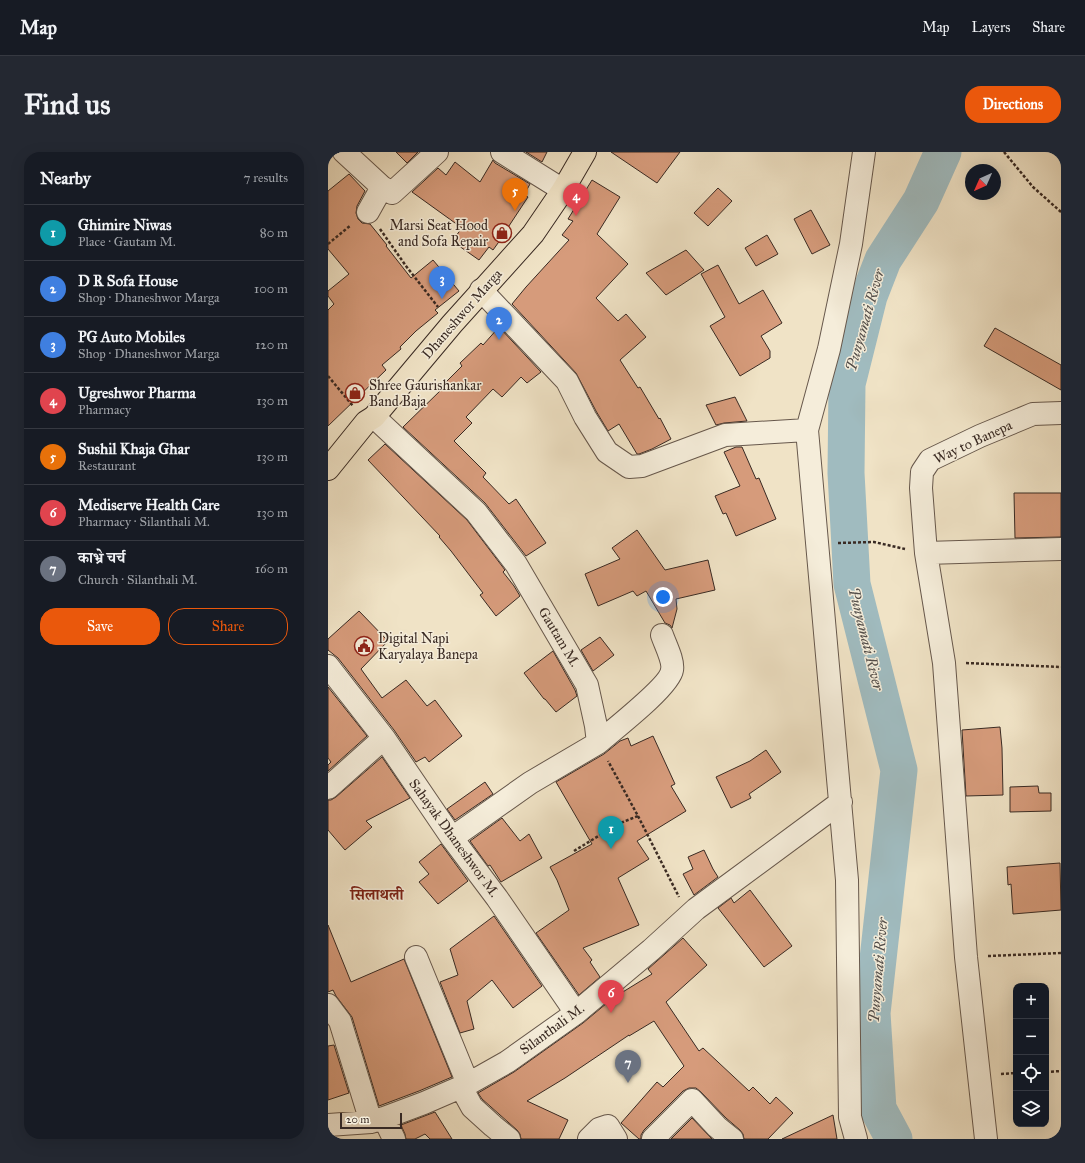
<!DOCTYPE html>
<html lang="en">
<head>
<meta charset="utf-8">
<style>
	body { margin:0; font-family:"IM FELL Great Primer","Noto Serif Devanagari",serif; background:#242831; color:#f1f3f6 }
	.controls { position:absolute; right:12px; bottom:12px; display:grid; overflow:hidden; border-radius:8px; box-shadow:0 4px 16px #0002 }
	.controls button { width:36px; height:36px; display:grid; place-items:center; padding:0; border:0; border-bottom:1px solid #363941; background:#171b24; color:#f1f3f6; font:20px sans-serif }
	.compass { position:absolute; left:637px; top:12px; width:36px; height:36px; border-radius:50%; background:#171b24; box-shadow:0 4px 16px #0002; rotate:225deg }
	.scale { position:absolute; left:12px; bottom:10px; width:62px; box-sizing:border-box; padding-left:4px; border:2px solid #392a23; border-top:0; font-size:11px; line-height:14px; white-space:nowrap; color:#392a23; -webkit-text-stroke:3px #f5edda; paint-order:stroke }
	.you { position:absolute; left:335px; top:445px; width:14px; height:14px; margin:-10px; border:3px solid #fff; border-radius:50%; background:#1a73e8; box-shadow:0 0 0 6px #1a73e833 }
	.badge { display:grid; place-items:center; width:26px; height:26px; border-radius:50%; background:#ea580c; color:#fff; font-size:13px; font-weight:700 }
	.pin { position:absolute; translate:-50% -33px; filter:drop-shadow(0 1px 2px #0008) }
	.pin::after { content:''; position:absolute; top:21px; width:14px; height:12px; background:inherit; clip-path:polygon(0 0,100% 0,50% 100%) }
	.list { margin:0; padding:0; list-style:none }
	h2 { display:flex; justify-content:space-between; align-items:center; height:52px; margin:0; padding:0 16px; font-size:17px }
	h2 small { font-size:13px; font-weight:400; color:#9ea1a6 }
	.list li { display:grid; grid-template-columns:26px 1fr auto; gap:12px; align-items:center; box-sizing:border-box; height:56px; padding:0 16px; border-top:1px solid #363941 }
	.list b { display:block; font-size:15px; white-space:nowrap }
	.list p { margin:0; font-size:13px; white-space:nowrap; color:#9ea1a6 }
	.list em { font-size:13px; font-style:normal; color:#9ea1a6 }
	.actions { display:flex; gap:8px; padding:12px 16px }
	.actions a { flex:1; padding:9px 0; border:1px solid #ea580c; border-radius:16px; text-align:center; font-size:14px; color:#ea580c }
	.actions .main { background:#ea580c; color:#fff }
	.icon { flex:none; width:22px; height:22px; fill:none; stroke:currentColor; stroke-width:2; stroke-linecap:round; stroke-linejoin:round }
	.map { position:relative; flex:none; width:733px; height:987px; overflow:hidden; border-radius:16px }
	header { display:flex; align-items:center; gap:24px; box-sizing:border-box; height:56px; padding:0 20px; background:#171b24; border-bottom:1px solid #363941 }
	header strong { font-size:19px }
	nav { display:flex; gap:22px; margin-inline-start:auto; font-size:14px }
	.intro { display:flex; align-items:center; justify-content:space-between; box-sizing:border-box; height:96px; padding:0 24px }
	h1 { margin:0; font-size:28px }
	.button { padding:10px 18px; border-radius:16px; background:#ea580c; color:#fff; font-size:14px; font-weight:700 }
	main { display:flex; gap:24px; padding:0 24px }
	aside { flex:1; background:#171b24; border-radius:16px; box-shadow:0 4px 16px #0002 }
	.map>svg:first-child { display:block }
	.lines { fill:none; stroke-linecap:round; stroke-linejoin:round }
	.river { stroke:#a0bbbf; stroke-width:37 }
	.building { fill:#d69b7b; stroke:#392a23 }
	.minor-casing { stroke:#67584c; stroke-width:24 }
	.primary-casing { stroke:#392a23; stroke-width:24 }
	.path { stroke:#392a23; stroke-width:2.5; stroke-dasharray:3 2; stroke-linecap:butt }
	.minor { stroke:#f5edda; stroke-width:22 }
	.primary { stroke:#f0e3c6; stroke-width:22 }
	.labels { text-anchor:middle; dominant-baseline:central; stroke-width:3; stroke-linejoin:round; paint-order:stroke }
	.poi-label { font-size:14px; fill:#392a23; stroke:#f5edda; text-anchor:start }
	.street-label { font-size:14px; fill:#392a23; stroke:#f5edda }
	.water-label { font-size:15px; font-style:italic; fill:#534e4a; stroke:#f5edda }
	.neighbourhood-label { font-size:15px; font-weight:bold; fill:#7a1f14; stroke:#f5edda }
</style>
</head>
<body>
<header>
<strong>Map</strong>
<nav><a>Map</a><a>Layers</a><a>Share</a></nav>
</header>
<div class="intro"><h1>Find us</h1><a class="button">Directions</a></div>
<main>
<aside>
<h2>Nearby<small>7 results</small></h2>
<ul class="list">
<li><span class="badge" style="background:#0f9aa8">1</span><div><b>Ghimire Niwas</b><p>Place · Gautam M.</p></div><em>80 m</em></li>
<li><span class="badge" style="background:#3f7fe0">2</span><div><b>D R Sofa House</b><p>Shop · Dhaneshwor Marga</p></div><em>100 m</em></li>
<li><span class="badge" style="background:#3f7fe0">3</span><div><b>PG Auto Mobiles</b><p>Shop · Dhaneshwor Marga</p></div><em>120 m</em></li>
<li><span class="badge" style="background:#e0444e">4</span><div><b>Ugreshwor Pharma</b><p>Pharmacy</p></div><em>130 m</em></li>
<li><span class="badge" style="background:#e8710a">5</span><div><b>Sushil Khaja Ghar</b><p>Restaurant</p></div><em>130 m</em></li>
<li><span class="badge" style="background:#e0444e">6</span><div><b>Mediserve Health Care</b><p>Pharmacy · Silanthali M.</p></div><em>130 m</em></li>
<li><span class="badge" style="background:#6b7280">7</span><div><b>काभ्रे चर्च</b><p>Church · Silanthali M.</p></div><em>160 m</em></li>
</ul>
<div class="actions"><a class="main">Save</a><a>Share</a></div>
</aside>
<div class="map">
<svg width="733" height="987" viewBox="0 0 733 987">
	<rect width="100%" height="100%" fill="#f0e3c6"/>
	<filter id="stains"><feTurbulence type="fractalNoise" baseFrequency=".005" numOctaves="4"/><feColorMatrix values="0 0 0 0 .2 0 0 0 0 .09 0 0 0 0 .02 0 0 0 .5 -.17"/></filter>
	<radialGradient id="worn" r=".72"><stop offset=".6" stop-color="#630" stop-opacity="0"/><stop offset="1" stop-color="#630" stop-opacity=".3"/></radialGradient>
	<g class="lines">
		<!-- river -->
		<path class="river" d="M566,987l-16,-30 -6,-96 27,-243 -47,-186 -6,-111 1,-89 22,-88 14,-36 38,-59 22,-49"/>
	</g>
	<!-- building -->
	<path class="building" d="M68,0h22l-11,11z
		M198,0h21l-5,10z
		M283,0h69l-23,31z
		M165,8l2,3 35,21 -6,11 4,2 -23,35h1l-13,18 -4,-3 -10,13 -27,-19 10,-13 -50,-36 26,-24 8,7 9,-13 25,20z
		M21,22l16,17 -8,15 -1,7 2,6 4,4 8,1 17,21 -1,1 25,32 22,-18 26,31 -24,19 3,3 -22,18 -16,16 1,2 -19,16 4,5 -58,56v-116l6,-6 -6,-8v-5l21,-17 -21,-25v-58z
		M264,28l28,17 -23,37 31,30 -32,34 22,23 8,-7 20,23 -26,23 18,28 2,-1 19,32 1,-1 11,21 -19,10 -13,5h-2l-18,-30 -11,7 -12,-20 -20,-38 -64,-69 14,-17 43,-47 -7,-5 11,-14 -5,-2z
		M390,36l14,13 -24,25 -14,-13z
		M483,58l19,35 -18,9 -18,-35z
		M439,83l11,19 -22,12 -11,-18z
		M358,98l18,20 -38,25 -20,-22z
		M390,113l21,39 24,-14 19,33 -21,13 9,15v7l-30,18 -30,-50 15,-9 -24,-43z
		M171,175l42,45 -14,11 -6,-6 -19,20 -9,-8 -27,28 6,6 -18,18 32,32 -3,4 26,27 7,-5 30,44 -20,13 -41,-53 -82,-76 39,-38 -2,-1 22,-22 -2,-3 21,-20 2,2z
		M667,176l66,37v25l-77,-44z
		M407,245l12,24 -23,2 -8,2 -10,-20z
		M57,292l82,76 38,50 -2,2 11,14 6,10 -24,20 -16,-21 3,-2 -32,-42 -12,-14 1,-1 -72,-76z
		M408,295h6l14,32 3,-1 17,41 -40,17 -10,-23 -3,1 -8,-18 25,-10 -16,-34z
		M686,341h47v44l-46,1z
		M309,378l28,40 43,-10 7,30 -39,9 1,10 -5,19 -2,-3 -5,-2 -19,-32 -9,5 -4,-5 -35,15 -13,-32 35,-15 -8,-11z
		M31,459l29,30 -27,28 21,29 24,-18 21,26 8,-6 27,36 -33,26 -4,-5 -9,5 -22,-32 -56,-72 -10,-8v-11z
		M272,485l14,18 -21,16 -12,-21z
		M225,499l22,39 2,6 -21,16 -11,-13h-1l-20,-26z
		M0,535l39,49 -39,35v-6l3,-3 -3,-4z
		M672,575l2,21 1,47 -37,1 -4,-66z
		M325,584l22,48 -4,2 15,25 -49,30 12,18 -31,19 21,47 -56,23 9,12 -2,2 10,15 -21,18 -43,-62 33,-23 -12,-30 -7,-13 42,-23 -36,-62 48,-28 16,-13 8,-3 3,8z
		M438,598l15,22 -32,22 2,4 -20,10 -15,-31 34,-16z
		M54,605l28,41 -44,23 6,6 -27,23 -17,-20v-30h3l5,-3z
		M157,630l8,12 -38,26 -8,-11z
		M710,634l1,7h12v18l-41,1v-25z
		M174,666l18,23 9,-7 13,24 -41,24 -11,-17 -2,1 -18,-25z
		M113,692l27,37 -30,23 -19,-22 10,-8 -10,-12z
		M376,698l9,19 5,8 -24,18 -11,-21 10,-5 -5,-12z
		M732,711l1,47 -48,4 -2,-30 -3,1 -1,-18z
		M422,738l42,56 -28,21 -46,-59 13,-10 3,5z
		M166,764l48,70 -29,22 -21,-28 -25,21 7,28 -14,4 -20,-51 18,-7 -8,-26z
		M0,773l23,57 53,-23 48,118 -33,14 -40,15 -27,-89 -16,-21 -3,-6 -5,2z
		M355,786l24,27 -41,37 33,49 4,-3 46,43 4,-4 17,17 6,-7 17,16 -25,26h-24l-1,-5 -3,-4 -14,-12 -25,-26 -5,-4h-7l-6,3 -39,39 -3,5v4h-2l-18,-16 36,-41 6,5 21,-21 -30,-45 -25,15v-1l-64,43 -38,23 41,19 -9,19h-38l-1,-5 -3,-4 -35,-31 -4,-6 36,-21 69,-49 30,-25 39,-24 -4,-5z
		M6,893l15,48 -21,7v-54z
		M107,960l17,27h-22l-5,-5 -10,5h-9l-1,-5 -4,-9z
		M505,963l4,24h-55z
		M364,966l20,21h-41z"/>
	<g class="lines">
		<defs>
			<path id="minor" d="M16,0l38,35 -14,25
				M174,0l61,38
				M54,35l10,6 45,-41
				M153,138l86,91 18,36 22,35 22,15 13,-1 83,-31 82,-5
				M46,265l102,95 40,52 71,121 9,41 2,17 -68,40 -78,55
				M598,401l135,-4
				M0,514l56,72 68,100 45,60 79,115
				M270,591c15,-13 72,-57 74,-73 2,-9 -7,-26 -10,-35
				M0,636l56,-50
				M88,805l52,127
				M0,853l12,16 31,101
				M133,935l11,20 21,19 16,13
				M56,966l10,21
				M0,973l43,-3 13,-4 40,-15 44,-19 39,-22 69,-49 75,-63 45,-41 145,-107
				M261,987l10,-10 9,-3 8,13
				M325,987l39,-39 25,27 15,12
				M528,987l-6,-22 -3,-237 -40,-450 22,-81 22,-105 13,-92
				M658,987l-20,-182 -22,-294 -18,-110 -5,-65 1,-16 8,-12 50,-24 53,-22 28,-1"/>
			<path id="primary" d="M0,317l38,-47 8,-5 78,-93 81,-90 30,-44 22,-38"/>
		</defs>
		<!-- minor casing -->
		<use href="#minor" class="minor-casing"/>
		<!-- primary casing -->
		<use href="#primary" class="primary-casing"/>
		<!-- path -->
		<path class="path" d="M676,0l29,35 28,25
			M52,77l26,37 32,41
			M0,92l23,-19
			M0,224l25,30
			M510,391l36,-1 31,7
			M638,511l95,4
			M310,664l41,81
			M246,699l44,-27 20,-8 -30,-55
			M660,804l73,-3
			M718,920l15,-1
			M673,922l15,-1"/>
		<!-- minor -->
		<use href="#minor" class="minor"/>
		<!-- primary -->
		<use href="#primary" class="primary"/>
	</g>
	<!-- icons -->
	<defs>
		<symbol id="shop-ring" viewBox="-11 -11 22 22"><circle r="9.5" fill="#f5edda" stroke="#8f2418" stroke-width="1.5"/><path d="M-5-2.5h2.3a2.7 3.5 0 0 1 5.4 0H5L5.5 6h-11ZM-1.5-2.5h3a1.5 2.3 0 0 0-3 0Z" fill="#8f2418"/></symbol>
		<symbol id="civic-ring" viewBox="-11 -11 22 22"><circle r="9.5" fill="#f5edda" stroke="#8f2418" stroke-width="1.5"/><path d="M-.6-6.5H3V-4.5H.6V-3L4-1V1h2V6H-6V1h2V-1L-.6-3ZM-1.2 2.5V6h2.4V2.5Z" fill="#8f2418"/></symbol>
	</defs>
	<g fill-rule="evenodd">
		<use href="#shop-ring" x="163" y="70" width="22" height="22"/>
		<use href="#shop-ring" x="16" y="230" width="22" height="22"/>
		<use href="#civic-ring" x="25" y="483" width="22" height="22"/>
	</g>
	<g class="labels">
		<!-- poi labels -->
		<g class="poi-label">
			<text x="160" y="73" text-anchor="end">Marsi Seat Hood<tspan x="160" dy="16">and Sofa Repair</tspan></text>
			<text x="41" y="233">Shree Gaurishankar<tspan x="41" dy="16">Band Baja</tspan></text>
			<text x="50" y="486">Digital Napi<tspan x="50" dy="16">Karyalaya Banepa</tspan></text>
		</g>
		<!-- street labels -->
		<g class="street-label">
			<text transform="translate(134 162) rotate(-49)">Dhaneshwor Marga</text>
			<text transform="translate(645 290) rotate(-25)">Way to Banepa</text>
			<text transform="translate(231 485) rotate(59)">Gautam M.</text>
			<text transform="translate(126 686) rotate(54)">Sahayak Dhaneshwor M.</text>
			<text transform="translate(224 877) rotate(-36)">Silanthali M.</text>
		</g>
		<!-- water labels -->
		<g class="water-label">
			<text transform="translate(537 168) rotate(-74)">Punyamati River</text>
			<text transform="translate(538 487) rotate(76)">Punyamati River</text>
			<text transform="translate(550 818) rotate(-85)">Punyamati River</text>
		</g>
		<!-- neighbourhood labels -->
		<g class="neighbourhood-label">
			<text x="49" y="743">सिलाथली</text>
		</g>
	</g>
	<rect width="100%" height="100%" filter="url(#stains)"/>
	<rect width="100%" height="100%" fill="url(#worn)"/>
</svg>
<div class="controls">
<button>+</button>
<button>−</button>
<button><svg class="icon" aria-label="locate" viewBox="0 0 24 24"><circle cx="12" cy="12" r="6"/><path d="M12 2v4M12 18v4M2 12h4M18 12h4"/></svg></button>
<button><svg class="icon" aria-label="layers" viewBox="0 0 24 24"><path d="M12 4l9 5-9 5-9-5zM3 14l9 5 9-5"/></svg></button>
</div>
<svg class="compass" viewBox="-18 -18 36 36"><path d="M0-13l5 13h-10z" fill="#e53935"/><path d="M0 13l5-13h-10z" fill="#9ea1a6"/></svg>
<div class="scale">20 m</div>
<div class="you"></div>
<div class="pin badge" style="left:283px;top:697px;background:#0f9aa8">1</div>
<div class="pin badge" style="left:171px;top:188px;background:#3f7fe0">2</div>
<div class="pin badge" style="left:114px;top:147px;background:#3f7fe0">3</div>
<div class="pin badge" style="left:248px;top:64px;background:#e0444e">4</div>
<div class="pin badge" style="left:187px;top:59px;background:#e8710a">5</div>
<div class="pin badge" style="left:283px;top:861px;background:#e0444e">6</div>
<div class="pin badge" style="left:300px;top:931px;background:#6b7280">7</div>
</div>
</main>
</body>
</html>
